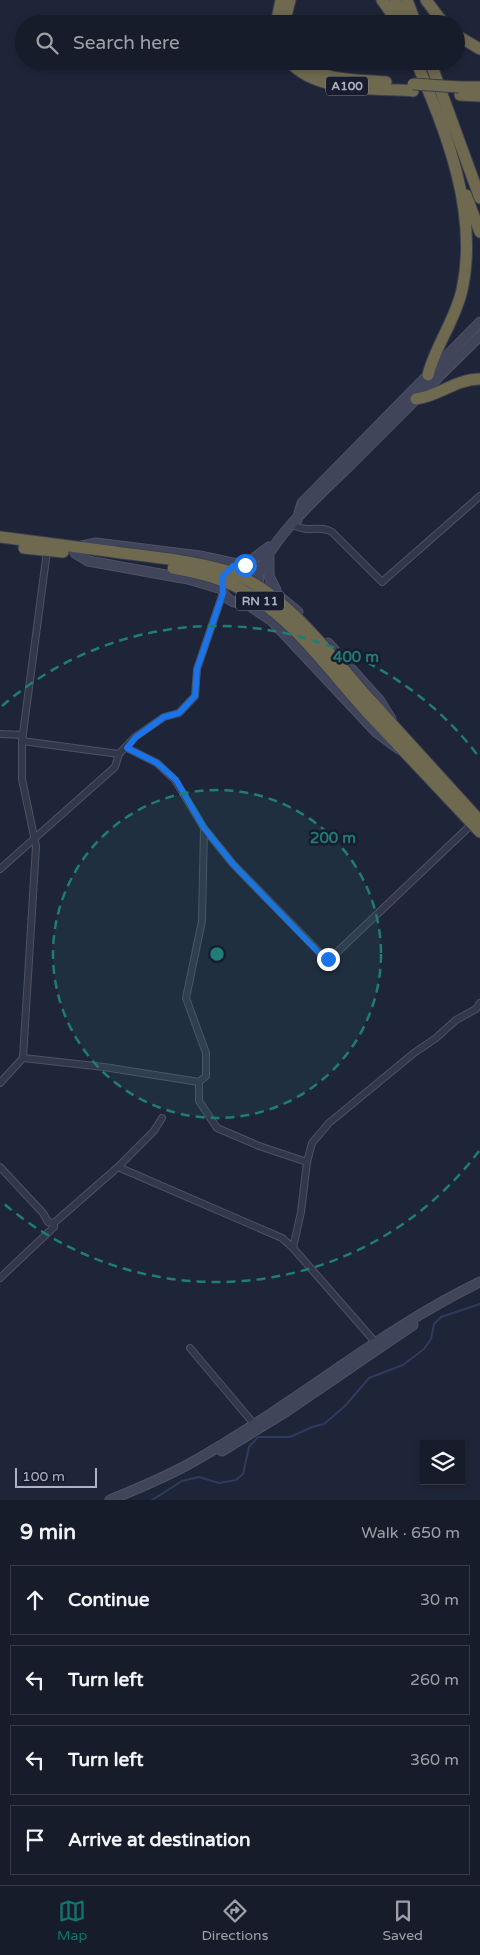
<!DOCTYPE html>
<html lang="en">
<head>
<meta charset="utf-8">
<style>
	body { margin:0; font-family:"Varela Round",sans-serif; background:#242936; color:#f1f3f6 }
	.controls { position:absolute; right:15px; bottom:15px; display:grid; overflow:hidden; border-radius:0px; box-shadow:0 2px 8px #0003 }
	.controls button { width:45px; height:45px; display:grid; place-items:center; padding:0; border:0; border-bottom:1px solid #363a47; background:#171c2a; color:#f1f3f6; font:25px sans-serif }
	.scale { position:absolute; left:15px; bottom:12px; width:82px; box-sizing:border-box; padding-left:5px; border:2px solid #adb1c6; border-top:0; font-size:14px; line-height:18px; white-space:nowrap; color:#adb1c6; -webkit-text-stroke:4px #181d2d; paint-order:stroke }
	.stop { position:absolute; width:15px; height:15px; margin:-11px; border:4px solid #1a73e8; border-radius:50%; background:#fff }
	.stop.end { background:#1a73e8; border-color:#fff; box-shadow:0 1px 5px #0008 }
	.list { margin:0; padding:0; list-style:none }
	h2 { display:flex; justify-content:space-between; align-items:center; height:65px; margin:0; padding:0 20px; font-size:21px }
	h2 small { font-size:16px; font-weight:400; color:#9ea1a8 }
	.list li { display:grid; grid-template-columns:32px 1fr auto; gap:15px; align-items:center; box-sizing:border-box; height:70px; margin:0 10px 10px; padding:0 10px; border:1px solid #363a47; border-radius:0px }
	.list b { display:block; font-size:19px; white-space:nowrap }
	.list em { font-size:16px; font-style:normal; color:#9ea1a8 }
	.icon { flex:none; width:28px; height:28px; fill:none; stroke:currentColor; stroke-width:2; stroke-linecap:round; stroke-linejoin:round }
	.map { position:relative; flex:none; width:480px; height:1500px; overflow:hidden }
	.search { position:absolute; background:#171c2a; box-shadow:0 2px 8px #0003; left:15px; right:15px; top:15px; height:55px; display:flex; align-items:center; gap:12px; box-sizing:border-box; padding:0 18px; border-radius:28px; color:#9ea1a8; font-size:19px }
	.sheet { height:385px; background:#171c2a }
	nav { display:flex; justify-content:space-around; align-items:center; box-sizing:border-box; height:70px; border-top:1px solid #363a47; background:#171c2a; font-size:14px; color:#9ea1a8 }
	nav a { display:grid; justify-items:center; gap:2px }
	nav .on { color:#0f766e }
	.map>svg:first-child { display:block }
	.lines { fill:none; stroke-linecap:round; stroke-linejoin:round }
	.stream { stroke:#2f3a5f; stroke-width:2 }
	.street-casing { stroke:#4d5264; stroke-width:8 }
	.secondary-casing { stroke:#4d5264; stroke-width:11 }
	.highway-casing { stroke:#3a3f50; stroke-width:13 }
	.street { stroke:#323749; stroke-width:6 }
	.secondary { stroke:#40455c; stroke-width:9 }
	.highway { stroke:#6f694f; stroke-width:11 }
	.highway-bridge-casing { stroke:#3a3f50; stroke-width:13; stroke-linecap:butt }
	.highway-bridge { stroke:#6f694f; stroke-width:11 }
	.route { stroke:#1a73e8; stroke-width:6 }
	.ring { fill:none; stroke:#1f7c77; stroke-width:2.5; stroke-dasharray:9 6 }
	.labels { text-anchor:middle; dominant-baseline:central; stroke-width:5; stroke-linejoin:round; paint-order:stroke }
	.shield { fill:#181d2d; stroke:#808598; stroke-width:1 }
	.shield-label { font-size:12px; font-weight:bold; fill:#adb1c6 }
	.centre { fill:#1f7c77; stroke:#181d2d; stroke-width:2.5 }
	.ring-label { font-size:15px; text-anchor:middle; font-weight:bold; fill:#1f7c77; stroke:#181d2d; stroke-width:5; stroke-linejoin:round; paint-order:stroke }
</style>
</head>
<body>
<div class="map">
<svg width="480" height="1500" viewBox="0 0 480 1500">
	<rect width="100%" height="100%" fill="#1f2538"/>
	<g class="lines">
		<!-- stream -->
		<path class="stream" d="M152,1500l30,-19 17,-4 20,6 17,-3 7,-6 6,-27 9,-10h32l22,-10 12,-3 21,-18 24,-28 34,-13 21,-16 7,-10 3,-15 7,-7 39,-13"/>
		<defs>
			<path id="street" d="M293,525c18,9 24,-1 39,7l50,50 98,-86
				M0,734l23,1
				M22,741l97,13
				M127,748l30,15 18,17 29,48 29,36 93,95 5,-1 141,-134
				M204,828l-2,93 -16,77 20,55v23l-7,6v19l18,27 42,18 48,16
				M0,869l115,-102 4,-13 16,-17 29,-20 15,-4 16,-17 2,-27 26,-76
				M23,1058l81,9 95,15
				M0,1083l23,-25 13,-212 -14,-67v-38l25,-190
				M0,1167l43,46 5,9 6,1 64,-56 164,71 11,10
				M118,1167l36,-36 8,-13
				M0,1278l54,-51v-4
				M376,1343l-83,-95 8,-36 6,-50 5,-19 17,-20 85,-70 22,-15 20,-18 20,-11 4,-6
				M190,1348l64,76"/>
			<path id="secondary" d="M297,520l5,-17 178,-181
				M82,546l14,-3 104,13 37,8
				M75,553l13,8 100,18 34,10
				M269,558v18l7,14
				M221 584a19 19 0 1 1 38 0a19 19 0 1 1-38 0Z
				M245,565l24,-18
				M258,577c12,-39 63,-83 91,-111 44,-44 87,-87 131,-130
				M268,587l30,25
				M244,602l28,19 104,111 23,17
				M328,643l52,58 11,18
				M222,1451l65,-40 126,-86
				M110,1500c29,-12 59,-24 86,-40 98,-55 183,-129 284,-178"/>
			<path id="highway" d="M382,0l17,24
				M395,0l9,22
				M407,0l9,24
				M426,0l18,24
				M276,24l5,-24
				M284,24l6,-24
				M456,35l24,14
				M289,61c26,32 86,27 124,30
				M299,61c23,21 58,18 87,21
				M416,61c30,71 63,151 46,229 -7,31 -27,56 -34,85
				M430,61l50,137
				M459,87h21
				M460,95l20,1
				M466,195l14,37
				M416,399c23,-3 40,-20 64,-20
				M0,537l115,15
				M24,548l39,4
				M372,702l108,119
				M366,711l114,121"/>
		</defs>
		<!-- street casing -->
		<use href="#street" class="street-casing"/>
		<!-- secondary casing -->
		<use href="#secondary" class="secondary-casing"/>
		<!-- highway casing -->
		<use href="#highway" class="highway-casing"/>
		<!-- street -->
		<use href="#street" class="street"/>
		<!-- secondary -->
		<use href="#secondary" class="secondary"/>
		<!-- highway -->
		<use href="#highway" class="highway"/>
		<defs>
			<path id="highway-bridge" d="M413,84l46,3
				M115,552c36,5 74,8 109,18 61,19 107,87 148,132
				M173,568c27,5 53,11 76,26 47,28 80,77 117,117"/>
		</defs>
		<!-- highway-bridge casing -->
		<use href="#highway-bridge" class="highway-bridge-casing"/>
		<!-- highway-bridge -->
		<use href="#highway-bridge" class="highway-bridge"/>
	</g>
	<g class="lines">
		<!-- route -->
		<path class="route" d="M245,565l-12,1 -11,11 1,16 -26,76 -2,27 -16,17 -15,4 -28,20 -9,11 30,15 19,17 28,48 29,36 90,93 5,2"/>
	</g>
	<!-- distance rings -->
	<circle cx="217" cy="954" r="164" fill="#1f7c77" fill-opacity=".12"/>
	<g class="ring">
		<circle cx="217" cy="954" r="164"/>
		<path d="M479 1151A328 328 0 0 1 2 1202M2 706A328 328 0 0 1 479 757"/>
	</g>
	<g class="labels">
		<!-- shield labels -->
		<g class="shield">
			<rect x="326" y="76.5" width="42" height="19" rx="4"/>
			<rect x="236" y="591.5" width="48" height="19" rx="4"/>
		</g>
		<g class="shield-label">
			<text x="347" y="86">A100</text>
			<text x="260" y="601">RN 11</text>
		</g>
	</g>
	<circle cx="217" cy="954" r="8" class="centre"/>
	<g class="ring-label">
		<text x="356" y="662">400 m</text>
		<text x="333" y="843">200 m</text>
	</g>
</svg>
<div class="controls">
<button><svg class="icon" aria-label="layers" viewBox="0 0 24 24"><path d="M12 4l9 5-9 5-9-5zM3 14l9 5 9-5"/></svg></button>
</div>
<div class="scale">100 m</div>
<div class="stop" style="left:245px;top:565px"></div>
<div class="stop end" style="left:328px;top:959px"></div>
<div class="search"><svg class="icon" aria-label="search" viewBox="0 0 24 24"><circle cx="10" cy="10" r="6"/><path d="M15 15l6 6"/></svg>Search here</div>
</div>
<section class="sheet">
<h2>9 min<small>Walk · 650 m</small></h2>
<ul class="list">
<li><svg class="icon" aria-label="ahead" viewBox="0 0 24 24"><path d="M12 20V5M6 11l6-6 6 6"/></svg><div><b>Continue</b></div><em>30 m</em></li>
<li><svg class="icon" aria-label="left" viewBox="0 0 24 24"><path d="M17 20v-9H6M10 6l-5 5 5 5"/></svg><div><b>Turn left</b></div><em>260 m</em></li>
<li><svg class="icon" aria-label="left" viewBox="0 0 24 24"><path d="M17 20v-9H6M10 6l-5 5 5 5"/></svg><div><b>Turn left</b></div><em>360 m</em></li>
<li><svg class="icon" aria-label="arrive" viewBox="0 0 24 24"><path d="M6 21V4h12l-3 4 3 4H6"/></svg><div><b>Arrive at destination</b></div></li>
</ul>
</section>
<nav>
<a class="on"><svg class="icon" aria-label="map" viewBox="0 0 24 24"><path d="M3 6l6-2 6 2 6-2v14l-6 2-6-2-6 2zM9 4v14M15 6v14"/></svg>Map</a>
<a><svg class="icon" aria-label="directions" viewBox="0 0 24 24"><path d="M12 3l9 9-9 9-9-9zM9 14v-3h6M13 9l2 2-2 2"/></svg>Directions</a>
<a><svg class="icon" aria-label="saved" viewBox="0 0 24 24"><path d="M7 4h10v16l-5-4-5 4z"/></svg>Saved</a>
</nav>
</body>
</html>
